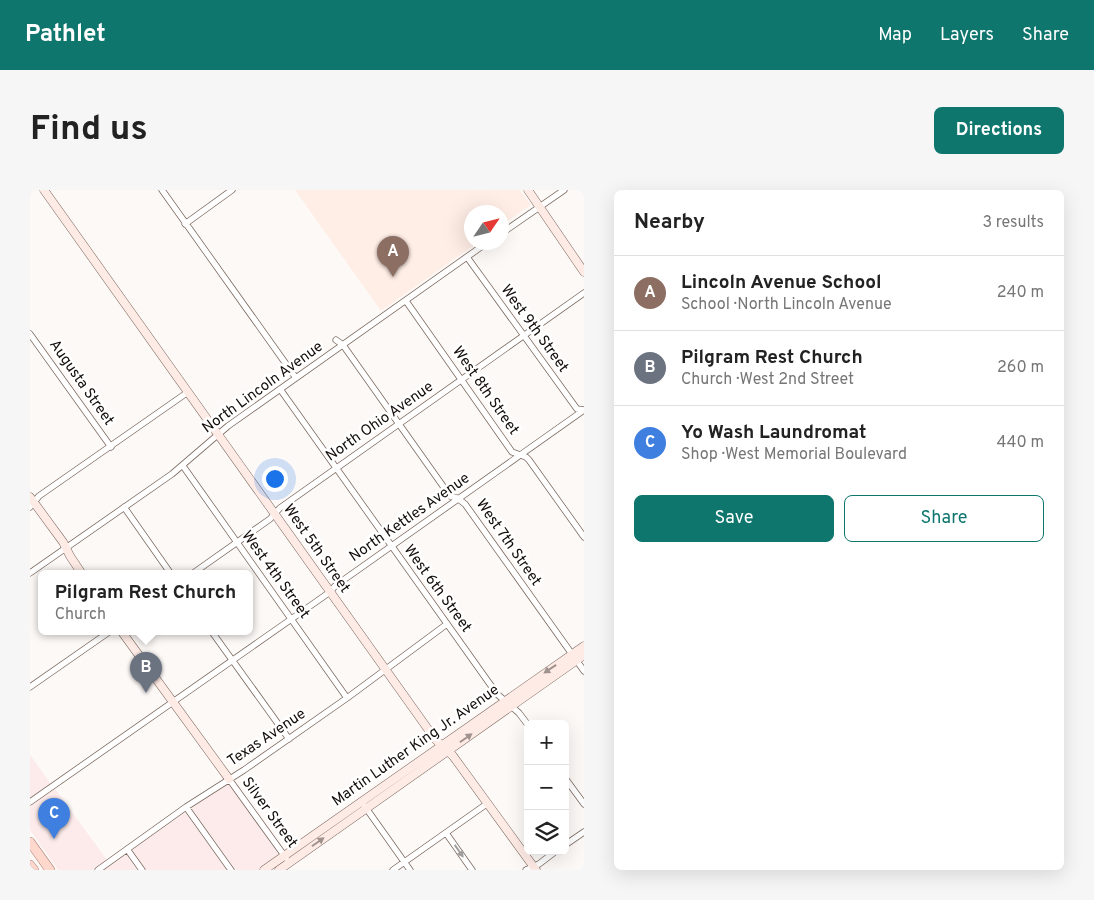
<!DOCTYPE html>
<html lang="en">
<head>
<meta charset="utf-8">
<style>
	body { margin:0; font-family:Overpass,sans-serif; background:#f6f6f6; color:#222 }
	.controls { position:absolute; right:15px; bottom:15px; display:grid; overflow:hidden; border-radius:8px; box-shadow:0 5px 20px #0002 }
	.controls button { width:45px; height:45px; display:grid; place-items:center; padding:0; border:0; border-bottom:1px solid #e0e0e0; background:#fff; color:#222; font:25px sans-serif }
	.compass { position:absolute; left:434px; top:15px; width:45px; height:45px; border-radius:50%; background:#fff; box-shadow:0 5px 20px #0002; rotate:55deg }
	.you { position:absolute; left:244px; top:288px; width:18px; height:18px; margin:-12px; border:4px solid #fff; border-radius:50%; background:#1a73e8; box-shadow:0 0 0 8px #1a73e833 }
	.badge { display:grid; place-items:center; width:32px; height:32px; border-radius:50%; background:#0f766e; color:#fff; font-size:16px; font-weight:700 }
	.pin { position:absolute; translate:-50% -41px; filter:drop-shadow(0 1px 2px #0008) }
	.pin::after { content:''; position:absolute; top:26px; width:18px; height:15px; background:inherit; clip-path:polygon(0 0,100% 0,50% 100%) }
	.popup { position:absolute; left:8px; top:380px; width:215px; height:65px; box-sizing:border-box; display:grid; place-content:center; border-radius:8px; background:#fff; filter:drop-shadow(0 1px 4px #0005); font-size:16px; white-space:nowrap; color:#767676 }
	.popup b { font-size:19px; color:#222 }
	.popup::after { content:''; position:absolute; left:50%; top:100%; margin-left:-10px; border:10px solid transparent; border-top-color:#fff }
	.list { margin:0; padding:0; list-style:none }
	h2 { display:flex; justify-content:space-between; align-items:center; height:65px; margin:0; padding:0 20px; font-size:21px }
	h2 small { font-size:16px; font-weight:400; color:#767676 }
	.list li { display:grid; grid-template-columns:32px 1fr auto; gap:15px; align-items:center; box-sizing:border-box; height:75px; padding:0 20px; border-top:1px solid #e0e0e0 }
	.list b { display:block; font-size:19px; white-space:nowrap }
	.list p { margin:0; font-size:16px; white-space:nowrap; color:#767676 }
	.list em { font-size:16px; font-style:normal; color:#767676 }
	.actions { display:flex; gap:10px; padding:15px 20px }
	.actions a { flex:1; padding:11px 0; border:1px solid #0f766e; border-radius:8px; text-align:center; font-size:18px; color:#0f766e }
	.actions .main { background:#0f766e; color:#fff }
	.icon { flex:none; width:28px; height:28px; fill:none; stroke:currentColor; stroke-width:2; stroke-linecap:round; stroke-linejoin:round }
	.map { position:relative; flex:none; width:554px; height:680px; overflow:hidden; border-radius:8px }
	header { display:flex; align-items:center; gap:30px; box-sizing:border-box; height:70px; padding:0 25px; background:#0f766e; color:#fff }
	header strong { font-size:24px }
	nav { display:flex; gap:28px; margin-inline-start:auto; font-size:18px }
	.intro { display:flex; align-items:center; justify-content:space-between; box-sizing:border-box; height:120px; padding:0 30px }
	h1 { margin:0; font-size:35px }
	.button { padding:12px 22px; border-radius:8px; background:#0f766e; color:#fff; font-size:18px; font-weight:700 }
	main { display:flex; gap:30px; padding:0 30px }
	aside { flex:1; background:#fff; border-radius:8px; box-shadow:0 5px 20px #0002 }
	.map>svg:first-child { display:block }
	.commercial { fill:#fcebea }
	.built { fill:#ffeee6 }
	.lines { fill:none; stroke-linecap:round; stroke-linejoin:round }
	.street-casing { stroke:#7c6a61; stroke-width:7 }
	.secondary-casing { stroke:#7c6a61; stroke-width:9 }
	.primary-casing { stroke:#ab7f73; stroke-width:10 }
	.street { stroke:#fff; stroke-width:5.5 }
	.secondary { stroke:#feebe6; stroke-width:8 }
	.primary { stroke:#fed7cd; stroke-width:9 }
	.oneway { fill:#a0928e }
	.oneway2 { fill:#a19e9d }
	.labels { text-anchor:middle; dominant-baseline:central; stroke-width:5; stroke-linejoin:round; paint-order:stroke }
	.street-label { font-size:15px; fill:#130d0a; stroke:#fff }
</style>
</head>
<body>
<header>
<strong>Pathlet</strong>
<nav><a>Map</a><a>Layers</a><a>Share</a></nav>
</header>
<div class="intro"><h1>Find us</h1><a class="button">Directions</a></div>
<main>
<div class="map">
<svg width="554" height="680" viewBox="0 0 554 680">
	<rect width="100%" height="100%" fill="#fdf9f7"/>
	<!-- commercial -->
	<path class="commercial" d="M0,565l21,29 -21,15z
		M198,593l51,72 -20,15h-23l-45,-62z
		M25,599l52,71 -15,10h-34l-28,-40v-24z
		M155,622l42,58h-81l-14,-20z
		M96,664l11,16h-34l8,-5z"/>
	<!-- built -->
	<path class="built" d="M265,0h225l11,15 -29,20v-13h-30v30l5,1 -96,68z"/>
	<g class="lines">
		<defs>
			<path id="street" d="M132,0l134,188
				M155,34l47,-34
				M472,43l62,-43
				M437,67l110,152 7,1
				M376,111l106,151 14,5 3,3 55,77
				M0,144l81,113
				M306,150l7,5 107,151 7,2 8,6 119,167
				M250,199l217,305 22,19 9,12
				M153,276l164,232
				M0,317l9,-11 149,-104
				M94,317l47,67
				M0,383l142,-99 56,-48 260,-184
				M162,384l78,-55 10,-11 304,-215
				M182,442l77,107
				M0,497l79,-55
				M535,588l19,26
				M199,589l57,79
				M331,611l49,69
				M0,612l300,-210 5,-6 249,-176
				M156,617l45,63
				M416,643l26,37
				M535,655l19,-13
				M97,659l15,21
				M68,680l88,-63 58,-37 103,-72 100,-74
				M363,680l95,-67
				M496,680l13,-6 17,-13"/>
			<path id="secondary" d="M14,0l391,549 18,17 83,114
				M498,0l56,82
				M0,307l33,45 7,14 12,18
				M92,442l107,147
				M234,680l320,-224
				M249,680l305,-215"/>
			<path id="primary" d="M0,652l20,28
				M0,675l4,5"/>
		</defs>
		<!-- street casing -->
		<use href="#street" class="street-casing"/>
		<!-- secondary casing -->
		<use href="#secondary" class="secondary-casing"/>
		<!-- primary casing -->
		<use href="#primary" class="primary-casing"/>
		<!-- street -->
		<use href="#street" class="street"/>
		<!-- secondary -->
		<use href="#secondary" class="secondary"/>
		<!-- primary -->
		<use href="#primary" class="primary"/>
	</g>
	<!-- one-way arrows -->
	<defs><path id="oneway-solid" d="M-6-.8H1V-3.2L6.5 0L1 3.2V.8H-6Z" transform="scale(1.25)"/></defs>
	<g class="oneway">
		<use href="#oneway-solid" transform="translate(520 479) rotate(146)"/>
		<use href="#oneway-solid" transform="translate(436 548) rotate(-35)"/>
		<use href="#oneway-solid" transform="translate(288 652) rotate(-35)"/>
	</g>
	<use class="oneway2" href="#oneway-solid" transform="translate(429 661) rotate(55)"/>
	<g class="labels">
		<!-- street labels -->
		<g class="street-label">
			<text transform="translate(504 139) rotate(54)">West 9th Street</text>
			<text transform="translate(51 193) rotate(55)">Augusta Street</text>
			<text transform="translate(233 198) rotate(-36)">North Lincoln Avenue</text>
			<text transform="translate(455 201) rotate(55)">West 8th Street</text>
			<text transform="translate(350 232) rotate(-35)">North Ohio Avenue</text>
			<text transform="translate(380 328) rotate(-35)">North Kettles Avenue</text>
			<text transform="translate(478 353) rotate(55)">West 7th Street</text>
			<text transform="translate(286 359) rotate(55)">West 5th Street</text>
			<text transform="translate(245 385) rotate(54)">West 4th Street</text>
			<text transform="translate(407 399) rotate(54)">West 6th Street</text>
			<text transform="translate(237 548) rotate(-34)">Texas Avenue</text>
			<text transform="translate(386 556) rotate(-35)">Martin Luther King Jr. Avenue</text>
			<text transform="translate(239 623) rotate(54)">Silver Street</text>
		</g>
	</g>
</svg>
<div class="controls">
<button>+</button>
<button>−</button>
<button><svg class="icon" aria-label="layers" viewBox="0 0 24 24"><path d="M12 4l9 5-9 5-9-5zM3 14l9 5 9-5"/></svg></button>
</div>
<svg class="compass" viewBox="-18 -18 36 36"><path d="M0-13l5 13h-10z" fill="#e53935"/><path d="M0 13l5-13h-10z" fill="#767676"/></svg>
<div class="you"></div>
<div class="pin badge" style="left:363px;top:87px;background:#8d6e63">A</div>
<div class="pin badge" style="left:116px;top:503px;background:#6b7280">B</div>
<div class="popup"><b>Pilgram Rest Church</b>Church</div>
<div class="pin badge" style="left:24px;top:649px;background:#3f7fe0">C</div>
</div>
<aside>
<h2>Nearby<small>3 results</small></h2>
<ul class="list">
<li><span class="badge" style="background:#8d6e63">A</span><div><b>Lincoln Avenue School</b><p>School · North Lincoln Avenue</p></div><em>240 m</em></li>
<li><span class="badge" style="background:#6b7280">B</span><div><b>Pilgram Rest Church</b><p>Church · West 2nd Street</p></div><em>260 m</em></li>
<li><span class="badge" style="background:#3f7fe0">C</span><div><b>Yo Wash Laundromat</b><p>Shop · West Memorial Boulevard</p></div><em>440 m</em></li>
</ul>
<div class="actions"><a class="main">Save</a><a>Share</a></div>
</aside>
</main>
</body>
</html>
